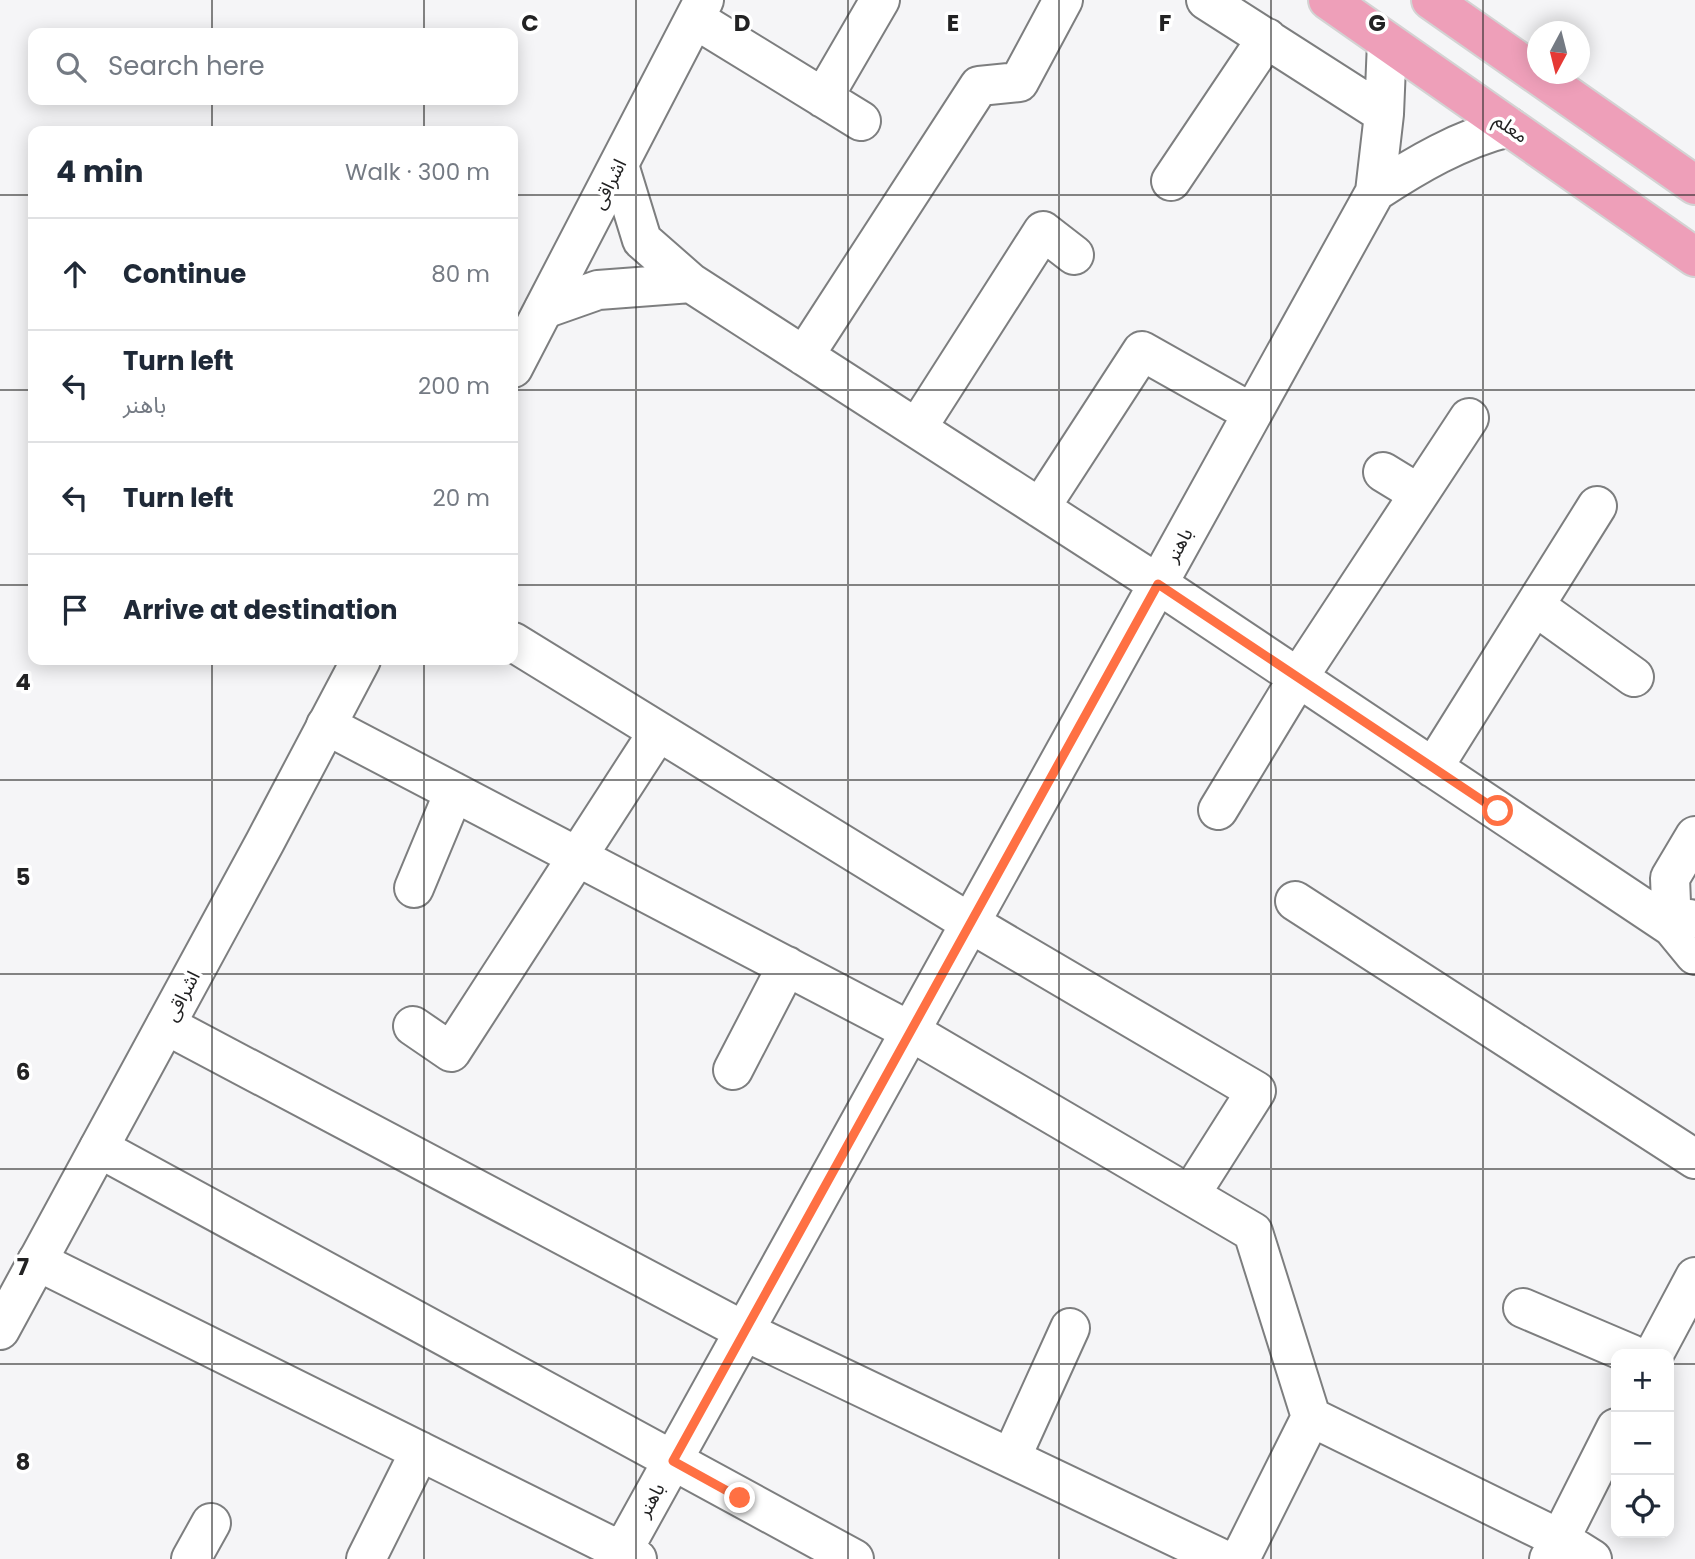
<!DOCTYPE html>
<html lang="en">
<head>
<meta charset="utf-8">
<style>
	body { margin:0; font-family:Poppins,"Noto Sans Arabic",sans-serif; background:#f6f6f7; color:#1f2937 }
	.controls { position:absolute; right:21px; bottom:21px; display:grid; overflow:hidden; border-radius:14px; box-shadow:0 4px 18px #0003 }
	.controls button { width:63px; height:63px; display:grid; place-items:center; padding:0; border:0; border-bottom:2px solid #e0e1e3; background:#fff; color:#1f2937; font:35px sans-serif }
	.compass { position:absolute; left:1527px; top:21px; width:63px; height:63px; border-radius:50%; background:#fff; box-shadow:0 4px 18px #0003; rotate:187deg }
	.stop { position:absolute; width:21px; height:21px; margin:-16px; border:5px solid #ff7043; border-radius:50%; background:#fff }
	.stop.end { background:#ff7043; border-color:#fff; box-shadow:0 2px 7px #0008 }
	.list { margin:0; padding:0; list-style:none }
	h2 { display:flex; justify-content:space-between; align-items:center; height:91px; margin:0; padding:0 28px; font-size:30px }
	h2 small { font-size:23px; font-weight:400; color:#747a83 }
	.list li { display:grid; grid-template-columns:46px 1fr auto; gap:21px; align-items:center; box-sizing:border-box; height:112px; padding:0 28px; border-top:2px solid #e0e1e3 }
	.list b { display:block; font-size:26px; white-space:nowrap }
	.list p { margin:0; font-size:23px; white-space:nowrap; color:#747a83 }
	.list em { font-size:23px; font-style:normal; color:#747a83 }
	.icon { flex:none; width:38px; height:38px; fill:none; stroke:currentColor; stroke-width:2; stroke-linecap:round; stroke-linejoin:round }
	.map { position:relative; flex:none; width:1695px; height:1559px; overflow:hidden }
	.search { position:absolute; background:#fff; box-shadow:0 4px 18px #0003; left:28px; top:28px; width:490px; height:77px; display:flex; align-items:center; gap:18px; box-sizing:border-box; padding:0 24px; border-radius:14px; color:#747a83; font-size:26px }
	.panel { position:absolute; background:#fff; box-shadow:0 4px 18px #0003; left:28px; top:126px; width:490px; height:539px; border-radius:14px }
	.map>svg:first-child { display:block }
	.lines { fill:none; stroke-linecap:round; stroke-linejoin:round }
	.minor-casing { stroke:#7d7e7f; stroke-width:42 }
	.tertiary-casing { stroke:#7d7e7f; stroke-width:42 }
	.primary-casing { stroke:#d3d3d3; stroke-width:42 }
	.minor { stroke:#fff; stroke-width:38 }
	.tertiary { stroke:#fff; stroke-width:38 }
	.primary { stroke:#ee9fb9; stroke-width:38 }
	.route { stroke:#ff7043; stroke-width:9 }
	.grid { fill:none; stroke:#222223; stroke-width:2; stroke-opacity:0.55 }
	.labels { text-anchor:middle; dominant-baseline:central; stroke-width:7; stroke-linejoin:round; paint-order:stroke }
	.street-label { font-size:19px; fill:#222223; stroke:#fff }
	.grid-label { font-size:23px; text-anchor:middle; font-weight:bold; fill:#222223; stroke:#fff; stroke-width:7; stroke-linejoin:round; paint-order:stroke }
</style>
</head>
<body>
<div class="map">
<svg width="1695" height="1559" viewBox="0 0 1695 1559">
	<rect width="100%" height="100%" fill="#f5f5f7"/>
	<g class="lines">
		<defs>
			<path id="minor" d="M1206,0l178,114
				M695,19l166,102
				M1387,42l-3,72 -9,78c41,-27 85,-53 134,-65
				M823,98l57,-98
				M1171,181l96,-143
				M691,283l467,301 514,343 23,28
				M544,309l54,-19 93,-7 -49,-43 -23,-75
				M804,356l175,-270 40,-4 44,-82
				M917,428l126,-197 31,24
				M1383,472l36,22
				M1040,508l102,-157 110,62
				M1535,606l99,71
				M513,642l457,281 286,168 -66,104
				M326,725l584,306 343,201 58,185
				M1433,768l164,-262
				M1218,810l80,-132 171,-260
				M414,888l40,-96
				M1295,901l400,258
				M1690,919l-18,8 -2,-49 25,-42
				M166,1025l578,306 478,228
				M413,1026l38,26 207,-320
				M733,1070l54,-104
				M99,1148l755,411
				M37,1261l600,298
				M1523,1308l108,46
				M1654,1354l41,-77
				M1011,1458l59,-130
				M191,1559l20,-36
				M366,1559l54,-108
				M618,1559l757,-1367
				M1240,1559l71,-142 249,122 -11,20
				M1592,1559l-32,-20 56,-111"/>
			<path id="tertiary" d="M513,368l191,-368
				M0,1330l265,-488 96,-182"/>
			<path id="primary" d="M1328,0l367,257
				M1431,0l264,185"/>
		</defs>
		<!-- minor casing -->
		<use href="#minor" class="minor-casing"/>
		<!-- tertiary casing -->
		<use href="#tertiary" class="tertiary-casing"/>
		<!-- primary casing -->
		<use href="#primary" class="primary-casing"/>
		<!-- minor -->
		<use href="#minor" class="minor"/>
		<!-- tertiary -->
		<use href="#tertiary" class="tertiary"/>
		<!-- primary -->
		<use href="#primary" class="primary"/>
	</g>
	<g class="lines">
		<!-- route -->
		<path class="route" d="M740,1498l-67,-37 485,-877 340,227"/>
	</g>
	<!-- grid -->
	<path class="grid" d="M212,0v33M424,0v33M636,0v1559M848,0v1559M1059,0v1559M1271,0v1559M1483,0v1559M212,100v31M424,100v31M0,195h33M513,195h1182M0,390h33M513,390h1182M0,585h33M513,585h1182M212,660v899M424,660v899M0,780h1695M0,974h1695M0,1169h1695M0,1364h1616M1669,1364h26"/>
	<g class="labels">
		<!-- street labels -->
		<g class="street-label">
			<text transform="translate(1511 128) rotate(35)">معلم</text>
			<text transform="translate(609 184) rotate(-63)">اشراقی</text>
			<text transform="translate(1179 545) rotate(-61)">باهنر</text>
			<text transform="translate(182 996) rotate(-62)">اشراقی</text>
			<text transform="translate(651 1500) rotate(-61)">باهنر</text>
		</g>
	</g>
	<g class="grid-label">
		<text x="530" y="31">C</text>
		<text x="742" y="31">D</text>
		<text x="953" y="31">E</text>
		<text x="1165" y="31">F</text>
		<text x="1377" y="31">G</text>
		<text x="23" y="690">4</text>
		<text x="23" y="885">5</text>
		<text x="23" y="1080">6</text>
		<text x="23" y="1275">7</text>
		<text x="23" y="1470">8</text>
	</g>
</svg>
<div class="controls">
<button>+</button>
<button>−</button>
<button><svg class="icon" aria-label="locate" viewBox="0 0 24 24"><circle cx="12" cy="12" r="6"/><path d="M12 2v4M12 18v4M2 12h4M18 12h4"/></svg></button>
</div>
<svg class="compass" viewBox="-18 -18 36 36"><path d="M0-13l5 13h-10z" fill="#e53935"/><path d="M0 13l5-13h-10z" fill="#747a83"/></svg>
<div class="stop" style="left:1498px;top:811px"></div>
<div class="stop end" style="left:740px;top:1498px"></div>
<div class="search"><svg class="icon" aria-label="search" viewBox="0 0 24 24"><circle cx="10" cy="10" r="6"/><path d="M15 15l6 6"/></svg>Search here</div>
<section class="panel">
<h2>4 min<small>Walk · 300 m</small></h2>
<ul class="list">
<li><svg class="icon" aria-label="ahead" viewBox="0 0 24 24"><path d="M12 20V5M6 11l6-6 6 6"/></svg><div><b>Continue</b></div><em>80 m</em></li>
<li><svg class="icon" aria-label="left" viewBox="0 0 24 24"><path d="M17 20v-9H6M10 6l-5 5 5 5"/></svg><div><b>Turn left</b><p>باهنر</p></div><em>200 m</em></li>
<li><svg class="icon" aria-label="left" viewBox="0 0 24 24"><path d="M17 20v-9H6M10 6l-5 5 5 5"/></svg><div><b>Turn left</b></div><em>20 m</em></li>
<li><svg class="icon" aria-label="arrive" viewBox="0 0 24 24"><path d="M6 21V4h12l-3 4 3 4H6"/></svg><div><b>Arrive at destination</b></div></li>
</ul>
</section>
</div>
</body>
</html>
